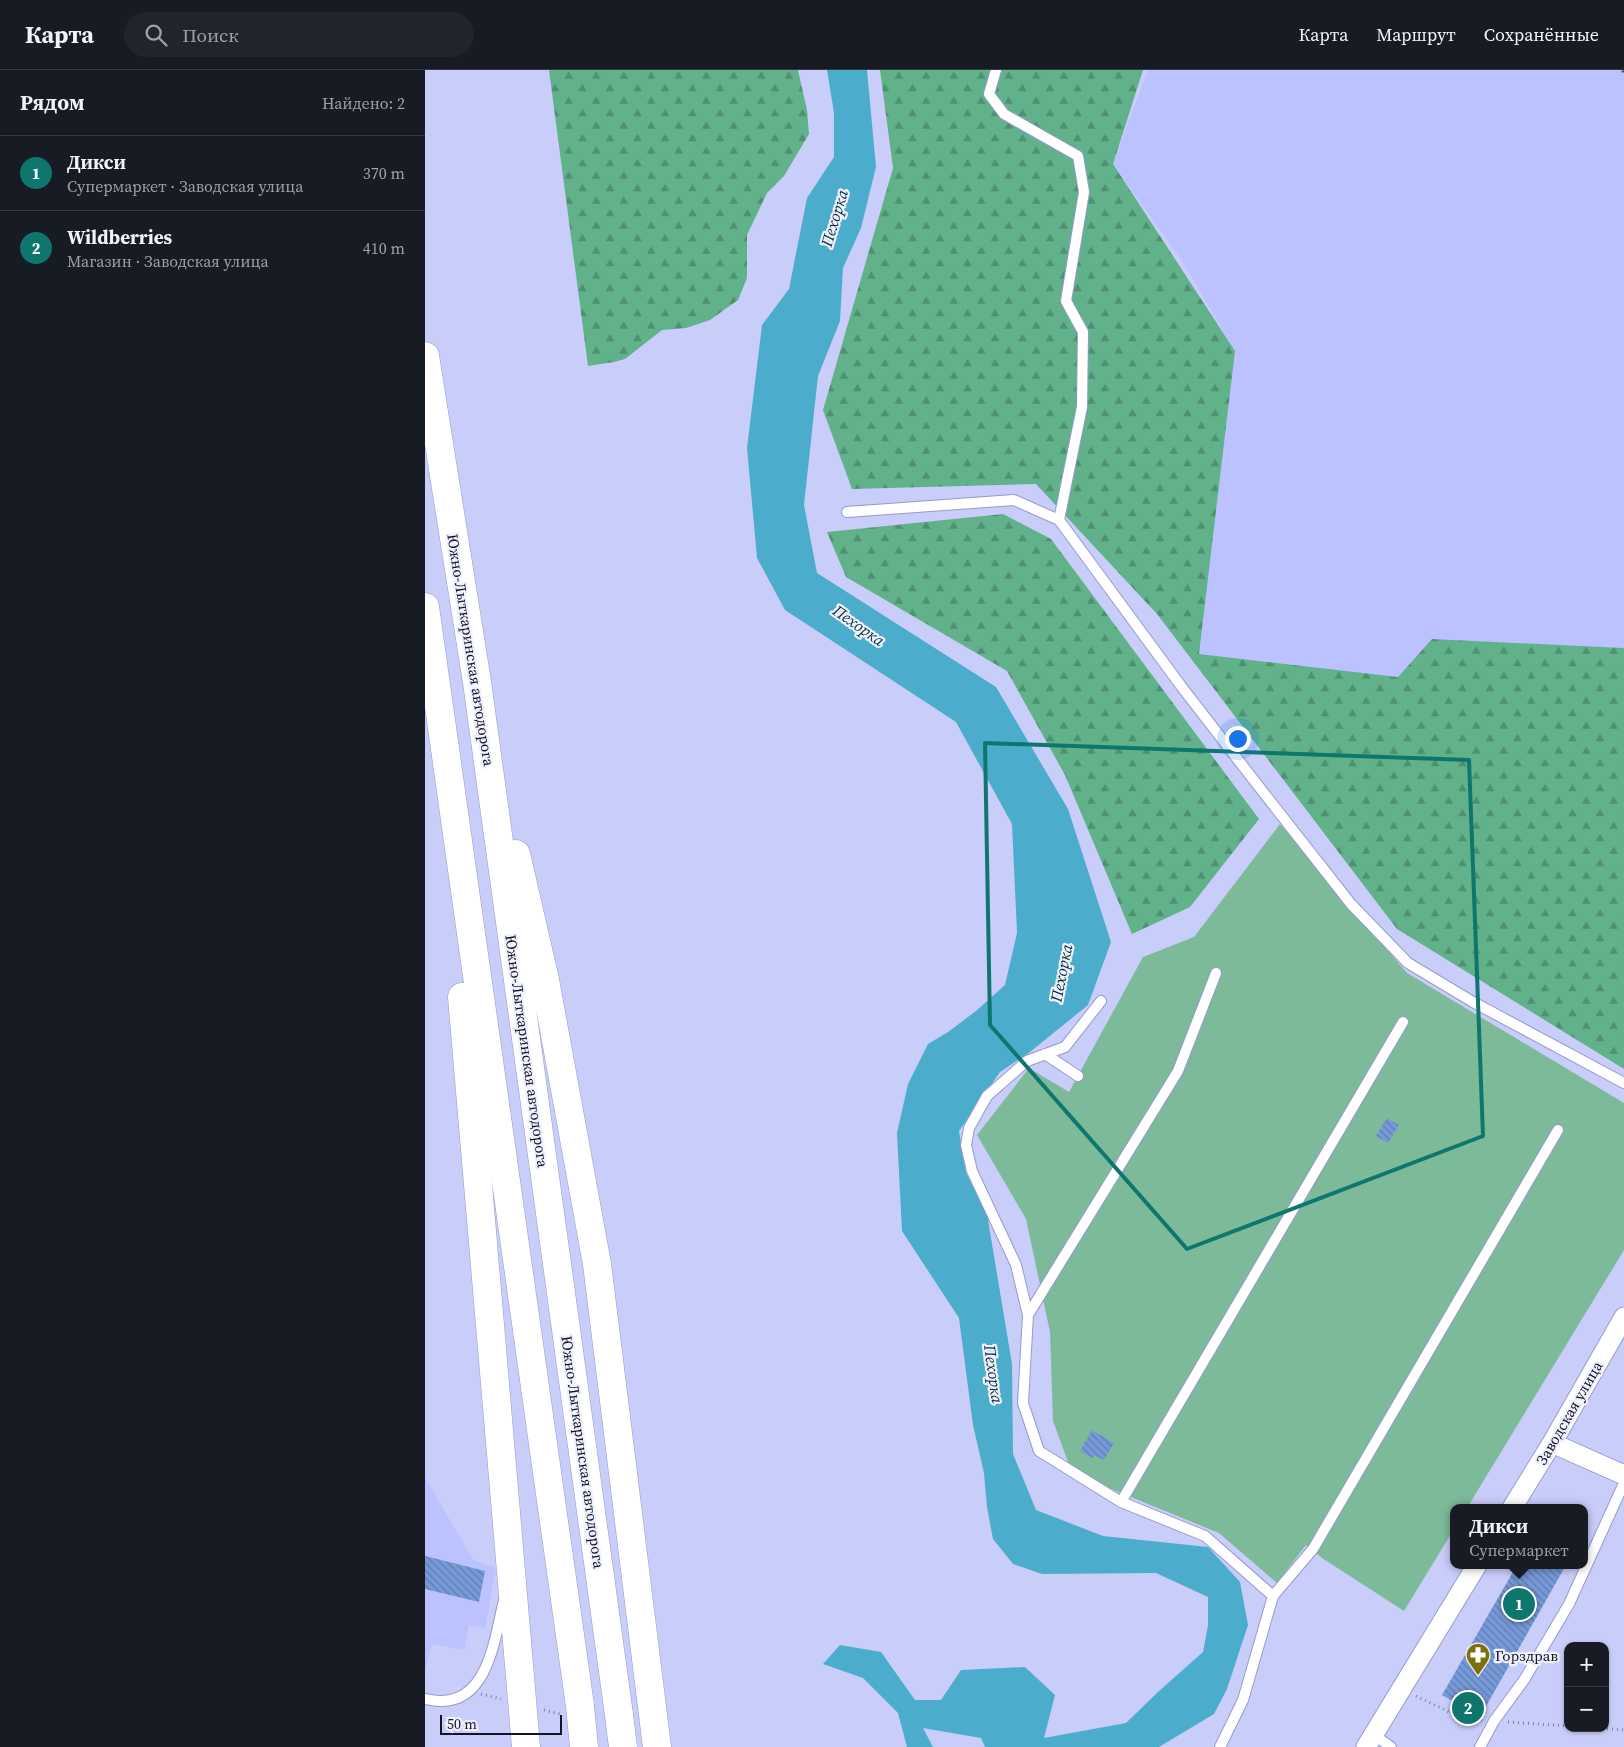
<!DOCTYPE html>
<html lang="ru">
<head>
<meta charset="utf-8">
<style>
	body { margin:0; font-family:"Source Serif 4",serif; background:#20242c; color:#f1f3f6 }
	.controls { position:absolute; right:15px; bottom:15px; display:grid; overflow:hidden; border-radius:10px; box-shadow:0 1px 4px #0004 }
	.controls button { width:45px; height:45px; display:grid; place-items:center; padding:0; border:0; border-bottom:1px solid #363941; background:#171b24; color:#f1f3f6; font:25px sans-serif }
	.scale { position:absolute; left:15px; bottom:12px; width:122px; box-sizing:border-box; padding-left:5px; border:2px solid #141428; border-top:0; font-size:14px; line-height:18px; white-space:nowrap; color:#141428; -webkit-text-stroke:4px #eff1fc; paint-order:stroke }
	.you { position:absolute; left:812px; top:668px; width:18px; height:18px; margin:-12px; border:4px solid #fff; border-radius:50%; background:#1a73e8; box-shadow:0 0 0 8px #1a73e833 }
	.badge { display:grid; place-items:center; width:32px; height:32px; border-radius:50%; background:#0f766e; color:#fff; font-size:16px; font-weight:700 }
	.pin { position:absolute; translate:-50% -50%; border:2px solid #fff; box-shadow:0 1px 5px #0006 }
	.popup { position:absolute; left:1025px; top:1434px; width:138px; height:65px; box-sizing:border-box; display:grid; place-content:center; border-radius:10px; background:#171b24; filter:drop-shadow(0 1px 4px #0005); font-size:16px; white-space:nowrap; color:#9ea1a6 }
	.popup b { font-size:19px; color:#f1f3f6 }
	.popup::after { content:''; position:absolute; left:50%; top:100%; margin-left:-10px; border:10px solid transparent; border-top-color:#171b24 }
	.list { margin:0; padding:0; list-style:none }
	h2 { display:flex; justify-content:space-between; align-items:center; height:65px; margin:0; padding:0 20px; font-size:21px }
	h2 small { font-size:16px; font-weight:400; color:#9ea1a6 }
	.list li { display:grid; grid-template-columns:32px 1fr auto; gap:15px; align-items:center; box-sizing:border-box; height:75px; padding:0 20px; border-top:1px solid #363941 }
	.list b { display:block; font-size:19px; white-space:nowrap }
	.list p { margin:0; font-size:16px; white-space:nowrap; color:#9ea1a6 }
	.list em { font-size:16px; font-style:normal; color:#9ea1a6 }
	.icon { flex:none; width:28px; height:28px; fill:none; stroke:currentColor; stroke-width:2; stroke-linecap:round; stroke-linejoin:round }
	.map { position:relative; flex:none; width:1199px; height:1677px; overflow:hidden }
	header { display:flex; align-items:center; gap:30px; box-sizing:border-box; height:70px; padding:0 25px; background:#171b24; border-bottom:1px solid #363941 }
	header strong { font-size:24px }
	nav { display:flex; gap:28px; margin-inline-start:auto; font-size:18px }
	.search { width:350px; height:45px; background:#20242c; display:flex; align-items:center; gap:12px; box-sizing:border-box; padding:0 18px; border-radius:28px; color:#9ea1a6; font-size:19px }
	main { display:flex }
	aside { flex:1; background:#171b24 }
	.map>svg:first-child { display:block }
	.built { fill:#bcc1ff }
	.forest { fill:url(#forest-firs) }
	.green { fill:#7dba9a }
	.water { fill:#4badcb }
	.building { fill:url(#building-back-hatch) }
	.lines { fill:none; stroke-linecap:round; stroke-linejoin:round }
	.lane-casing { stroke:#969ace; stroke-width:12 }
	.street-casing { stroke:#969ace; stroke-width:21 }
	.primary-casing { stroke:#969ace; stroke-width:29 }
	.path { stroke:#7d7fa1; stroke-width:3; stroke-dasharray:1 4; stroke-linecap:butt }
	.lane { stroke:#fff; stroke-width:10 }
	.street { stroke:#fff; stroke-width:19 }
	.primary { stroke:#fff; stroke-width:28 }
	.rail { stroke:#525470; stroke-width:4; stroke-dasharray:8 4; stroke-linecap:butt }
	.primary-bridge-casing { stroke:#969ace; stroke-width:29; stroke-linecap:butt }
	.primary-bridge { stroke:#fff; stroke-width:28 }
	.marked { fill:none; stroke:#0f766e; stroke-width:4; stroke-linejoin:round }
	.labels { text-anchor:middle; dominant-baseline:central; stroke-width:4.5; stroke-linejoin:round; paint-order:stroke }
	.street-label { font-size:15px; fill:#141428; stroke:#eff1fc }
	.poi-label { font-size:15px; fill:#141428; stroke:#eff1fc; text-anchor:start }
	.water-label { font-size:16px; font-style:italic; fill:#002f3c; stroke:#eff1fc }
</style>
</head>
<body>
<header>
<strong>Карта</strong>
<div class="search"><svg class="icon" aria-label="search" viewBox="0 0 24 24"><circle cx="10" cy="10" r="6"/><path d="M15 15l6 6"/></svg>Поиск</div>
<nav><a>Карта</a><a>Маршрут</a><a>Сохранённые</a></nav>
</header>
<main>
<aside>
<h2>Рядом<small>Найдено: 2</small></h2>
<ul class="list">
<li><span class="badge">1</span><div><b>Дикси</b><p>Супермаркет · Заводская улица</p></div><em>370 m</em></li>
<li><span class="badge">2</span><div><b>Wildberries</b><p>Магазин · Заводская улица</p></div><em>410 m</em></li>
</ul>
</aside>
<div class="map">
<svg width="1199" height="1677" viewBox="0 0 1199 1677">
	<defs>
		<pattern id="forest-firs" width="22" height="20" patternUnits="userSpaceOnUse" patternTransform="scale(1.25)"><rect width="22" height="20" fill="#61b28a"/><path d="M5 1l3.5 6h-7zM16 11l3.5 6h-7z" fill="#4f9071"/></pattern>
		<pattern id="building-back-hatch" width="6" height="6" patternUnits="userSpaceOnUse" patternTransform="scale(1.25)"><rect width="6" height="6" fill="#769ad8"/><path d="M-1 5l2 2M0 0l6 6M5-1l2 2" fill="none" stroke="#607caf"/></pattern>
	</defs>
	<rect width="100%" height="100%" fill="#c9cdf9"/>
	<!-- built -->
	<path class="built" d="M723,0h476v578l-192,-9 -34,38 -199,-23 36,-303 -52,-89 -70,-98z
		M0,1407l48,83 23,8 -11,60 -16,-3 -5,25 -32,-6 -7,27z"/>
	<!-- forest -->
	<path class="forest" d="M124,0h249l9,40 2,24 -25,42 -17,17 -20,42v43l-9,22 -28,20 -24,8 -24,2 -37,29 -11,3 -26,4z
		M455,0h263l-30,94 122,187 -36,303 199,23 34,-38 192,9v421l-227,-140 -240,-315 -121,-130 -184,5 -29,-79 70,-242z
		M578,444l48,25 208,280 -69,88 -58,27 -67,-159 -58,-104 -161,-94 -19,-45z"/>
	<!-- green -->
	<path class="green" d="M855,754l127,149 217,130v147l-157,258h-13v21l-50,82 -82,-53 -16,-13 -29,38 -58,-50 -147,-60 -19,-52 -3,-89 -24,-113 -49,-84 52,-67 40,24 74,-135 51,-20z"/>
	<!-- water -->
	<path class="water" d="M402,0h40l9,97 -15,61 -18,40 -3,53 -22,55 -14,129 13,68 179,114 72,122 43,133 -23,63 -58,47 -30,20 -41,59 7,42 21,41 25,150 1,90 23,56 67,26 105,11 32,35 8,43 -21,64 -13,25 -55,33h-174l-4,-9 -58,-10 10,19h-26l-9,-34 -35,-35 -40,-14 17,-19 41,7 34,48h26l20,-30 64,-3 30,28 -11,43 82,-15 32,-31 45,-40 5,-27v-28l-52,-24 -114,1 -29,-10 -20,-25 -6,-32 -3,-34 -11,-48 -14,-107 -57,-87 -5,-98 11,-49 20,-40 20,-12 28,-21 29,-26 12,-52 -5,-109 -56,-102 -171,-112 -28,-52 -10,-110 15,-123 27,-36 18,-91 27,-41v-44z"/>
	<!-- building -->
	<path class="building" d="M962,1048l12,7 -11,18 -12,-7z
		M667,1360l22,13 -10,17 -10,-5 -2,3 -12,-7z
		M0,1486l60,15 -6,31 -54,-13z
		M1092,1495h49l-86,152 -38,-22z"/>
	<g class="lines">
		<defs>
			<path id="lane" d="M571,0l-7,24 15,20 74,42 6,36 -18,109 17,31 -1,75 -23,113
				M422,442l167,-12 45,20 122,166 82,106 88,112 57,59 65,39 151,81
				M620,984l33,22
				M603,1245l-12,-50 -44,-94 -6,-26 3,-17 18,-32 40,-35 38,-14 36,-46
				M696,1432l-82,-51 -16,-48 5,-88 150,-244 38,-98
				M848,1526l-68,-60 -84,-34 282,-480
				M0,1629c5,1 10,2 15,2 49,1 55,-65 64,-101
				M949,1665l17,12
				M795,1677l23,-47 30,-104 40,-47 245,-419
				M1055,1677l14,-26 30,-41 45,-76 55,-121"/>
			<path id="street" d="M1127,1373l72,32
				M1087,1438l40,-65 72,-126
				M941,1677l111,-182"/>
			<path id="primary" d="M0,286l52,326 142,1033
				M0,537l155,1099
				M91,784l29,126 52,284 60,483
				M37,927l64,750"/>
		</defs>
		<!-- lane casing -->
		<use href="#lane" class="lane-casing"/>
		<!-- street casing -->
		<use href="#street" class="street-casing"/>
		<!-- primary casing -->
		<use href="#primary" class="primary-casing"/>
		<!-- path -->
		<path class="path" d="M56,1624l20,5
			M991,1626l48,23 18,1
			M119,1640l16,4
			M1083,1652l60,4
			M1172,1658l27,2"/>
		<!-- lane -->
		<use href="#lane" class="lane"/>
		<!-- street -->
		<use href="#street" class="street"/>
		<!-- primary -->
		<use href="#primary" class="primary"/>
		<!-- rail -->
		<path class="rail" d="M1198,0l1,2"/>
		<defs>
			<path id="primary-bridge" d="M155,1636l4,41
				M194,1645l4,32"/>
		</defs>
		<!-- primary-bridge casing -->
		<use href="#primary-bridge" class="primary-bridge-casing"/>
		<!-- primary-bridge -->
		<use href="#primary-bridge" class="primary-bridge"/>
	</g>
	<!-- marked area -->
	<path class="marked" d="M560,673l484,17 14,376 -296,113 -197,-224z"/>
	<!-- icons -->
	<defs>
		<symbol id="pharmacy-pin" viewBox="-11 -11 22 30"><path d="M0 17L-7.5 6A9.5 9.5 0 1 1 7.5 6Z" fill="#7c6f0e" stroke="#eff1fc"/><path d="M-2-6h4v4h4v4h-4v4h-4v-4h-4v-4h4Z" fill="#fff"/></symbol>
	</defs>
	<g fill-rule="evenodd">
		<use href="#pharmacy-pin" x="1039" y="1571" width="28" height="38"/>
	</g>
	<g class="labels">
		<!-- street labels -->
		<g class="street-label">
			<text transform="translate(46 580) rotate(81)">Южно-Лыткаринская автодорога</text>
			<text transform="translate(102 981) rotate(82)">Южно-Лыткаринская автодорога</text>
			<text transform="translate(1144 1343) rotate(-60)">Заводская улица</text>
			<text transform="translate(158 1382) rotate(82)">Южно-Лыткаринская автодорога</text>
		</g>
		<!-- poi labels -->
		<g class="poi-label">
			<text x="1070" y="1585">Горздрав</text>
		</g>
		<!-- water labels -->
		<g class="water-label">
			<text transform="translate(409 148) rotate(-73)">Пехорка</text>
			<text transform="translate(434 555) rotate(35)">Пехорка</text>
			<text transform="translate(636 903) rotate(-79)">Пехорка</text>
			<text transform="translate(569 1304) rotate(82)">Пехорка</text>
		</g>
	</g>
</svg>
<div class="controls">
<button>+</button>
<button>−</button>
</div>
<div class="scale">50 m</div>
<div class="you"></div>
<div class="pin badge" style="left:1094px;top:1534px">1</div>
<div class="popup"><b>Дикси</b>Супермаркет</div>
<div class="pin badge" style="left:1043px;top:1638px">2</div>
</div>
</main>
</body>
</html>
